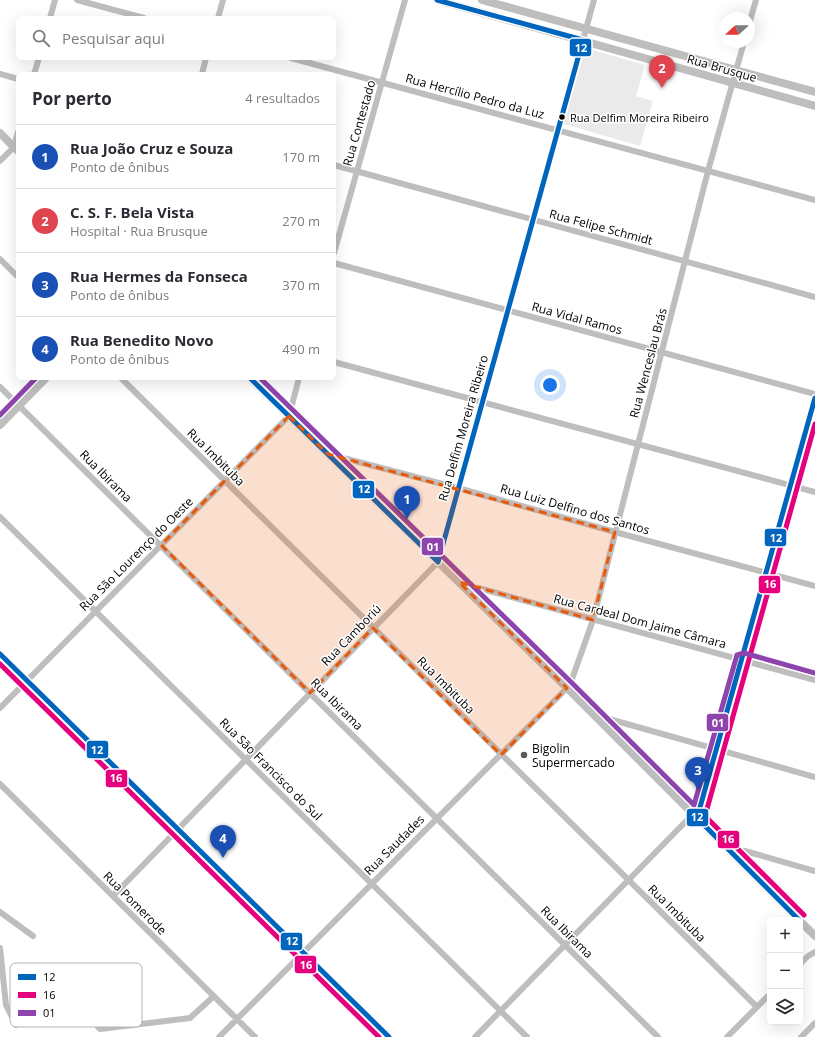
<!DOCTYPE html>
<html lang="pt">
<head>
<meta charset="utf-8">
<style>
	body { margin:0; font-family:"Open Sans",sans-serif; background:#f2f2f3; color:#2b2b33 }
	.controls { position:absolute; right:12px; bottom:12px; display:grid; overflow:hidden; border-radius:6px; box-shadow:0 4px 16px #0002 }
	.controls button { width:36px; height:36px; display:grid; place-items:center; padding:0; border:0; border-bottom:1px solid #e1e1e2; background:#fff; color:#2b2b33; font:20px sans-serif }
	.compass { position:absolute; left:719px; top:12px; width:36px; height:36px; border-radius:50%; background:#fff; box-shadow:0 4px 16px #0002; rotate:249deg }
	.you { position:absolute; left:550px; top:385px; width:14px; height:14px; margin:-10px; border:3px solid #fff; border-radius:50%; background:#1a73e8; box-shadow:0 0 0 6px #1a73e833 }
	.badge { display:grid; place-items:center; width:26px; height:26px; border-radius:50%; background:#7c3aed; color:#fff; font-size:13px; font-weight:700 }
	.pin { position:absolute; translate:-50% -33px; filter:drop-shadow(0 1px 2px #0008) }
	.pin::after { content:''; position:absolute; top:21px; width:14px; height:12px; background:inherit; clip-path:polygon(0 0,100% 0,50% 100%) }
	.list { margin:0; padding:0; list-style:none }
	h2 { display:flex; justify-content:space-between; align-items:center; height:52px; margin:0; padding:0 16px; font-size:17px }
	h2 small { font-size:13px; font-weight:400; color:#7c7c81 }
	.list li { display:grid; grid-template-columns:26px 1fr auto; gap:12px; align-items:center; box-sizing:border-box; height:64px; padding:0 16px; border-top:1px solid #e1e1e2 }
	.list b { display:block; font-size:15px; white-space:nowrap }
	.list p { margin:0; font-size:13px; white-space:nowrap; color:#7c7c81 }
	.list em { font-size:13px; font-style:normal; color:#7c7c81 }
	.icon { flex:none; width:22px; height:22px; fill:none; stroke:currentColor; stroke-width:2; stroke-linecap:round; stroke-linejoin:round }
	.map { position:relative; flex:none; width:815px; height:1037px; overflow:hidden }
	.search { position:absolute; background:#fff; box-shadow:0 4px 16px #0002; left:16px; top:16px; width:320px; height:44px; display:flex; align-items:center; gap:10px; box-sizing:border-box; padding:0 14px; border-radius:6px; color:#7c7c81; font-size:15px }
	.panel { position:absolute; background:#fff; box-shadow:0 4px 16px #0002; left:16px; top:72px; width:320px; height:308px; border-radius:6px }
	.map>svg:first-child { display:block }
	.green { fill:#eaeaea }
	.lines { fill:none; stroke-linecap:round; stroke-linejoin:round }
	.minor { stroke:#bebebe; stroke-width:6 }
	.tertiary { stroke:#bebebe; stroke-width:8 }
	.bus-1-casing { stroke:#fff; stroke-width:8 }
	.bus-2-casing { stroke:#fff; stroke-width:8 }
	.bus-3-casing { stroke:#fff; stroke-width:8 }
	.bus-1 { stroke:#0065bd; stroke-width:5 }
	.bus-2 { stroke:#e5007d; stroke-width:5 }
	.bus-3 { stroke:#8e44ad; stroke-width:5 }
	.marked { fill:#e8590c; fill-opacity:0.2; stroke:#e8590c; stroke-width:3; stroke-dasharray:8 5; stroke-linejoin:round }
	.bus-dot { fill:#000; stroke:#fff; stroke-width:1.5 }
	.poi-dot { fill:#595959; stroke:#fff; stroke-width:1.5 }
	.labels { text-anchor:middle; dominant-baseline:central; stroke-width:3; stroke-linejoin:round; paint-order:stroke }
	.bus-label { font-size:11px; fill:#000; stroke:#fff; text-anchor:start }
	.street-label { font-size:12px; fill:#000; stroke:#fff }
	.poi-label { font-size:12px; fill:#000; stroke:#fff; text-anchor:start }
	.key { fill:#fff; stroke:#b2b2b2; stroke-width:1 }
	.key-label { font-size:11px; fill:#000 }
	.line-badge { stroke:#fff; stroke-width:1.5 }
	.badge-label { font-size:11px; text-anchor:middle; font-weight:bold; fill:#fff }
</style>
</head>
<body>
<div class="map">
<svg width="815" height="1037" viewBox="0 0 815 1037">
	<rect width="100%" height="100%" fill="#fff"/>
	<!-- green -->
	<path class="green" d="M585,48l60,17 -9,31 17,5 -13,45 -76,-22z"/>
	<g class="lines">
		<!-- minor -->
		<path class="minor" d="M77,0l67,18
			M50,18l5,-18
			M218,18l5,-18
			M749,24l7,-24
			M291,58l524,142
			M0,74l18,5
			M34,74l5,-16
			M202,74l4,-16
			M0,161l14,-14 4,-15
			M334,165l481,132
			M334,253l71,-253
			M0,259l18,18
			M334,263l481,131
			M334,362l481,130
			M121,378l636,629
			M0,387l658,650
			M328,454l130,34 157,44 200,54
			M0,517l527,520
			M460,583l355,97
			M0,654l389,383
			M0,708l289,-292 10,-38
			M595,715l220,62
			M0,784l255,253
			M697,818l118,-420
			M733,854l12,-3 70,20
			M113,896l325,-334 156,-562
			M0,912l33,24
			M0,948l6,57 10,20
			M800,964l8,-8 7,-4
			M137,984l-50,7 11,36 2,2 90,-11 24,-22
			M219,1037l348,-349 5,-9 21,-59 115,-449 36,-129
			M475,1037l218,-223
			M727,1037l43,-43
			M801,1037l14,-14"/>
		<!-- tertiary -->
		<path class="tertiary" d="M437,0l378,106
			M482,0l333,92
			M0,133l18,18
			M250,378l317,310 232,232
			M0,425l46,-47
			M800,921l15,15"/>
		<defs>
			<path id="bus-1" d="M250,378l188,184 145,-522 -146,-40
				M0,654l389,383
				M799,920l-102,-102 118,-420"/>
			<path id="bus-2" d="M0,664l379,373
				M804,915l-99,-99 110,-392"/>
			<path id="bus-3" d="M260,378l312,305 122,122 43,-150 7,-2 71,20
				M0,415l36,-37"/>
		</defs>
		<!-- bus-1 casing -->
		<use href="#bus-1" class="bus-1-casing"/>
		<!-- bus-2 casing -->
		<use href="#bus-2" class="bus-2-casing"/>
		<!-- bus-3 casing -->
		<use href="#bus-3" class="bus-3-casing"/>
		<!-- bus-1 -->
		<use href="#bus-1" class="bus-1"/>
		<!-- bus-2 -->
		<use href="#bus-2" class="bus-2"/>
		<!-- bus-3 -->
		<use href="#bus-3" class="bus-3"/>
	</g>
	<!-- marked area -->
	<path class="marked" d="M289,416l39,38 287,78 -22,88 -134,-38 108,106 -66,67 -128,-127 -63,65 -149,-148z"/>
	<!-- markers -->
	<circle class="bus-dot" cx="562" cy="117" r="3.5"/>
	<circle class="poi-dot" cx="524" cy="755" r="4"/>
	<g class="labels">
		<!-- bus labels -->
		<g class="bus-label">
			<text x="570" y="117">Rua Delfim Moreira Ribeiro</text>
		</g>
		<!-- street labels -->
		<g class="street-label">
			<text transform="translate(722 68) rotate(16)">Rua Brusque</text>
			<text transform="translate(475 96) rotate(15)">Rua Hercílio Pedro da Luz</text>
			<text transform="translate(359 123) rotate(-74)">Rua Contestado</text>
			<text transform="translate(601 227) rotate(15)">Rua Felipe Schmidt</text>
			<text transform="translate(577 318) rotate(15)">Rua Vidal Ramos</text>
			<text transform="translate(648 363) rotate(-75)">Rua Wenceslau Brás</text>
			<text transform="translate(463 428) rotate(-74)">Rua Delfim Moreira Ribeiro</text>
			<text transform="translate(216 457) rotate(45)">Rua Imbituba</text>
			<text transform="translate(106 476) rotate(45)">Rua Ibirama</text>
			<text transform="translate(575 509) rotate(16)">Rua Luiz Delfino dos Santos</text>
			<text transform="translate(136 554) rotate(-45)">Rua São Lourenço do Oeste</text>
			<text transform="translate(640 621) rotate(15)">Rua Cardeal Dom Jaime Câmara</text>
			<text transform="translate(351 635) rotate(-46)">Rua Camboriú</text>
			<text transform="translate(446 685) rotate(45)">Rua Imbituba</text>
			<text transform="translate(337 704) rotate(45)">Rua Ibirama</text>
			<text transform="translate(271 769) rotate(45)">Rua São Francisco do Sul</text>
			<text transform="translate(394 845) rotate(-45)">Rua Saudades</text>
			<text transform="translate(135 903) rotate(45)">Rua Pomerode</text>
			<text transform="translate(677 913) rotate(45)">Rua Imbituba</text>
			<text transform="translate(567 932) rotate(45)">Rua Ibirama</text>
		</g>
		<!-- poi labels -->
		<g class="poi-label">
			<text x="532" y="748">Bigolin<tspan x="532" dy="14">Supermercado</tspan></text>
		</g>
	</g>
	<!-- legend -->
	<rect x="10" y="963" width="132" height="64" rx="6" class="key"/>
	<rect x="18" y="974" width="18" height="6" fill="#0065bd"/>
	<rect x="18" y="992" width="18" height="6" fill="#e5007d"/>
	<rect x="18" y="1010" width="18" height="6" fill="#8e44ad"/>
	<g class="key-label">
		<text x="43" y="981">12</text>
		<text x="43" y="999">16</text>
		<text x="43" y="1017">01</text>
	</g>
	<g class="line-badge">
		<rect x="569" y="38" width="23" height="19" rx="4" fill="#0065bd"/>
		<rect x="352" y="480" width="23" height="19" rx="4" fill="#0065bd"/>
		<rect x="764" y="528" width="23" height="19" rx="4" fill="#0065bd"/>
		<rect x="421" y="537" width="23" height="19" rx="4" fill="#8e44ad"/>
		<rect x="758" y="575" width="23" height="19" rx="4" fill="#e5007d"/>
		<rect x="706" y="713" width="23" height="19" rx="4" fill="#8e44ad"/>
		<rect x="86" y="740" width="23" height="19" rx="4" fill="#0065bd"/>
		<rect x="105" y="769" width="23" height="19" rx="4" fill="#e5007d"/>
		<rect x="686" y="808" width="23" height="19" rx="4" fill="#0065bd"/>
		<rect x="717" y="830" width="23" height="19" rx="4" fill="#e5007d"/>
		<rect x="280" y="932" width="23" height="19" rx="4" fill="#0065bd"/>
		<rect x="294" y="955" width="23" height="19" rx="4" fill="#e5007d"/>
	</g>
	<g class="badge-label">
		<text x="581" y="52">12</text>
		<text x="364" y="493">12</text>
		<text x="776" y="542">12</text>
		<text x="433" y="551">01</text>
		<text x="770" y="588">16</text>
		<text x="718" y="727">01</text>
		<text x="97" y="754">12</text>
		<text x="116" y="782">16</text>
		<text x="697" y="821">12</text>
		<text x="728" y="843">16</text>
		<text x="292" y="945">12</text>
		<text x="306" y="969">16</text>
	</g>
</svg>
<div class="controls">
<button>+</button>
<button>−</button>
<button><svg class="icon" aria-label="layers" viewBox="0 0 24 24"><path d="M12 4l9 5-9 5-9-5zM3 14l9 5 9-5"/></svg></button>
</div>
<svg class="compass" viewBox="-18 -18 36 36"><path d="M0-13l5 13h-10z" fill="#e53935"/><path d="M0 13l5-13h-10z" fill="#7c7c81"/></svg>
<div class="you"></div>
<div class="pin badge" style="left:407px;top:519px;background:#1a4fb4">1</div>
<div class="pin badge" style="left:662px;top:88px;background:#e0444e">2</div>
<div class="pin badge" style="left:698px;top:790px;background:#1a4fb4">3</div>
<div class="pin badge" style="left:223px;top:858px;background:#1a4fb4">4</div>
<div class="search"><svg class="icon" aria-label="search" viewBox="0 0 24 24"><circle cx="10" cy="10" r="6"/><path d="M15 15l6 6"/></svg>Pesquisar aqui</div>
<section class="panel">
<h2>Por perto<small>4 resultados</small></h2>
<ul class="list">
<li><span class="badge" style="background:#1a4fb4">1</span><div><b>Rua João Cruz e Souza</b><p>Ponto de ônibus</p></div><em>170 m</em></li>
<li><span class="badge" style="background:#e0444e">2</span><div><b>C. S. F. Bela Vista</b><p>Hospital · Rua Brusque</p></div><em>270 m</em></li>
<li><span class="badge" style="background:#1a4fb4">3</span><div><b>Rua Hermes da Fonseca</b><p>Ponto de ônibus</p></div><em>370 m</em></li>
<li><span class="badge" style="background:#1a4fb4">4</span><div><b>Rua Benedito Novo</b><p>Ponto de ônibus</p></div><em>490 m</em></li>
</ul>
</section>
</div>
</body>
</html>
